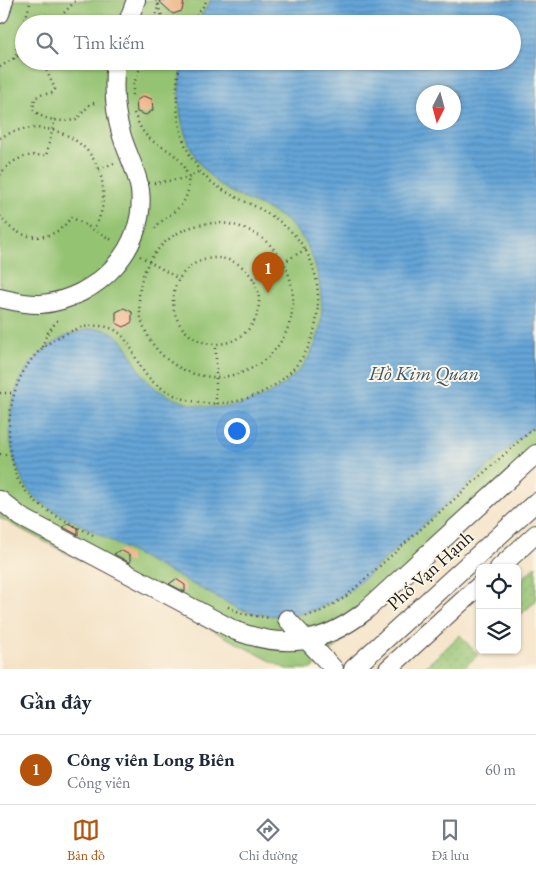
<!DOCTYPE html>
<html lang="vi">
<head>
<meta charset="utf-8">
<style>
	body { margin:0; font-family:"EB Garamond",serif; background:#f2f2f3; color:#1f2937 }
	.controls { position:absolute; right:15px; bottom:15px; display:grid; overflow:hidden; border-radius:8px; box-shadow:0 1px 4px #0004 }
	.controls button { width:45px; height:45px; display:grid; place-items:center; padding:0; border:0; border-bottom:1px solid #e0e1e3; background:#fff; color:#1f2937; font:25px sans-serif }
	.compass { position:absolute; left:416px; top:85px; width:45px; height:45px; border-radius:50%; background:#fff; box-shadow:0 1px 4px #0004; rotate:186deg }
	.you { position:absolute; left:236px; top:430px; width:18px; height:18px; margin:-12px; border:4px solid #fff; border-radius:50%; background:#1a73e8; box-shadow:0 0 0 8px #1a73e833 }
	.badge { display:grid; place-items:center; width:32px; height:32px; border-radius:50%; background:#b45309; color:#fff; font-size:16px; font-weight:700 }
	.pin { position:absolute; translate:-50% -41px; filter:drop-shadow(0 1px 2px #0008) }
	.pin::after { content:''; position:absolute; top:26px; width:18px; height:15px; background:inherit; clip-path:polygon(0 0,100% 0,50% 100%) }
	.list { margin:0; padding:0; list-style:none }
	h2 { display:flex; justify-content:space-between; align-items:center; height:65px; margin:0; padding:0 20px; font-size:21px }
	h2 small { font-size:16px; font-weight:400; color:#747a83 }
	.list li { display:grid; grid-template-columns:32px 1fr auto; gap:15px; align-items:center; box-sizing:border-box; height:70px; padding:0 20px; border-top:1px solid #e0e1e3 }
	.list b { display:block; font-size:19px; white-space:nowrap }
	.list p { margin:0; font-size:16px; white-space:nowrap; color:#747a83 }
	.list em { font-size:16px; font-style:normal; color:#747a83 }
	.icon { flex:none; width:28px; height:28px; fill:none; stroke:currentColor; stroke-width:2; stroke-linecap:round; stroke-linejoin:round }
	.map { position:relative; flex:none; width:536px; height:669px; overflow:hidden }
	.search { position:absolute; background:#fff; box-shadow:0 1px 4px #0004; left:15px; right:15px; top:15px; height:55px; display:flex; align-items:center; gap:12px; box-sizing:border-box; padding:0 18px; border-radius:28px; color:#747a83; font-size:19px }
	.sheet { height:135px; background:#fff }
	nav { display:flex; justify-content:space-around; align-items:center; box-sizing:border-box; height:70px; border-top:1px solid #e0e1e3; background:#fff; font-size:14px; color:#747a83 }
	nav a { display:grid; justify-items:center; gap:2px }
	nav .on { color:#b45309 }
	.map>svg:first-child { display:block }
	.grass { fill:url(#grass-dots); stroke:#587047 }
	.park { fill:#94c372; stroke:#587047; fill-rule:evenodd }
	.water { fill:url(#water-rules); stroke:#40607a; fill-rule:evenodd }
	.building { fill:#efb286 }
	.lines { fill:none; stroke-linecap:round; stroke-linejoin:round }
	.minor-casing { stroke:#3c3a36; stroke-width:20 }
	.path { stroke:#3c3a36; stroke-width:2.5; stroke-dasharray:1 4; stroke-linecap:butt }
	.minor { stroke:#fff; stroke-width:18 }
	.labels { text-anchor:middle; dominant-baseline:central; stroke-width:4; stroke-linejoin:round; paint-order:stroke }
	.street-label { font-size:19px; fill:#1c1c1c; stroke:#fcf5e5 }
	.water-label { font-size:20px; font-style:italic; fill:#3c5970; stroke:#fcf5e5 }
</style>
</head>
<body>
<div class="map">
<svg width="536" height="669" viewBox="0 0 536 669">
	<defs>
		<pattern id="grass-dots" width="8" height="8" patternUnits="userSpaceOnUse" patternTransform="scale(1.25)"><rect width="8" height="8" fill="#94c372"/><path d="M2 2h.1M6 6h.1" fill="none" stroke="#7fa762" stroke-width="1.8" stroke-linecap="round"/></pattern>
		<pattern id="water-rules" width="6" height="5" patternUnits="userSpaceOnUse" patternTransform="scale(1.25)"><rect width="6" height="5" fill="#64a4d7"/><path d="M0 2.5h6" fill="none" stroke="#5285ae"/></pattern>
	</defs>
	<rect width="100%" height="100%" fill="#fcf5e5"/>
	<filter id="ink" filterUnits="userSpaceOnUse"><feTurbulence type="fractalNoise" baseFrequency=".02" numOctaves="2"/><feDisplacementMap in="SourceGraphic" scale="10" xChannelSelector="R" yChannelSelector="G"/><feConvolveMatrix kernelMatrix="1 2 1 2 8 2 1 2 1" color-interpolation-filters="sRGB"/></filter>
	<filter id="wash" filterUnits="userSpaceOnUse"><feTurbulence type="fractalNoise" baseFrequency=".0096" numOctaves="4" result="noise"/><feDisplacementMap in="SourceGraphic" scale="20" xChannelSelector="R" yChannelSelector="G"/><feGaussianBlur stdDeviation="1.12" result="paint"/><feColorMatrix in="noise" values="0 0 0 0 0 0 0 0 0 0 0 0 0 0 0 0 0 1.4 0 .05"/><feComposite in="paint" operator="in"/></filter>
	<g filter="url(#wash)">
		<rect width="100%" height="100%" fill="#f4e3c7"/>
		<!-- grass -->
		<path class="grass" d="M536,566v35l-19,17v-35z
			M460,635l18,20 -16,14h-39z"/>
		<!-- park -->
		<path class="park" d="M0,0h536v464l-224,205h-26l-286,-151zM24,24h488v37h-488zM424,92h30v30h-30z"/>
		<!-- water -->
		<path class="water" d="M211,0h325v424l-183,164c-37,28 -67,34 -112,22l-192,-102c-7,-5 -15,-10 -20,-17 -29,-44 -26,-110 18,-143 13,-10 28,-17 44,-19 43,-3 36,40 66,60 48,32 113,20 147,-25 14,-19 20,-42 17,-66 -2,-26 -9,-51 -28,-71 -17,-18 -43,-24 -64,-36 -43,-25 -58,-83 -46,-130h329v-37h-316zM424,92h30v30h-30z"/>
		<g id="blocks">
			<!-- building -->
			<path class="building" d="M158,0h26l-2,11 -9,3z
				M143,96l9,3 1,11 -7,5 -9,-3 -1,-11z
				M124,308l8,4v10l-8,5 -8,-4v-11z
				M69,523l9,5v7l-15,-8z
				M120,550l10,5v8l-16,-9z
				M176,579l9,6v7l-16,-8z"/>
		</g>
	</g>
	<g filter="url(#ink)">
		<use href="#blocks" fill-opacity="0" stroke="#3c3a36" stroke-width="1"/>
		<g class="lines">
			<defs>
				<path id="minor" d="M0,14l4,-14
					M127,24l9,-24
					M0,298c13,3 28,7 41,6 56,-5 106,-56 99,-114 -3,-20 -14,-38 -19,-57 -7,-24 -8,-47 -5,-72
					M0,500l21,17 215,114c49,18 87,13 128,-19l172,-158
					M499,568l37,-34
					M287,619l47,50
					M353,669l183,-167
					M388,669l92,-84"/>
			</defs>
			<!-- minor casing -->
			<use href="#minor" class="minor-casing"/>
			<!-- path -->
			<path class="path" d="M156,0l9,24
				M24,24l7,-24
				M54,24l22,-24
				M153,24l7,-24
				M192,24l15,-24
				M14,59l10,-34
				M45,61l1,9 9,19 -3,4 -12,2 -5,3 -2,11c9,12 30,13 43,11l14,-16 8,-2
				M0,67l24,-15
				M132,95l2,-12 9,-22
				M134,113c4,10 8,19 16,26 7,6 16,9 23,15 13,10 20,29 12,45 -5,12 -24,19 -32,32
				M0,138c45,-27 106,4 103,59 0,11 -3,23 -10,32
				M99,169l15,-6
				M0,175c11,-16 27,-22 46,-19l9,-37
				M154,183l34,-5 12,-7
				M0,216c17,26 54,29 71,1l43,24
				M139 300a77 77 0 1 1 154 0a77 77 0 1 1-154 0Z
				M140,256l39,23
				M173 301a43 43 0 1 1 86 0a43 43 0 1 1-86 0Z
				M253,280l53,-31
				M42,347l5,-13 12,-16
				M0,393h11
				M216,404v-60
				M0,454l8,1
				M93,535c-29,-15 -60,-27 -76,-57 -17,-48 -8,-114 40,-140 13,-7 28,-14 44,-12 32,3 30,36 50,54 45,40 118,26 150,-21 13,-18 17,-39 17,-61 -1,-47 -27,-75 -68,-94 -18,-9 -37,-17 -50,-33 -24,-30 -27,-73 -20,-110
				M228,607l15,7 27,4
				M306,616l14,-4 24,-14 192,-172"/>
			<!-- minor -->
			<use href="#minor" class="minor"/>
		</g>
	</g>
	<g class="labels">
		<!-- street labels -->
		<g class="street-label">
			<text transform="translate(430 570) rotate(-42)">Phố Vạn Hạnh</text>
		</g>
		<!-- water labels -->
		<g class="water-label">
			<text x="424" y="373">Hồ Kim Quan</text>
		</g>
	</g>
</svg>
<div class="controls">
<button><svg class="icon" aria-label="locate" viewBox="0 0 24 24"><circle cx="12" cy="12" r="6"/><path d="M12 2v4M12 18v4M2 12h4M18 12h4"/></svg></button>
<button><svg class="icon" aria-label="layers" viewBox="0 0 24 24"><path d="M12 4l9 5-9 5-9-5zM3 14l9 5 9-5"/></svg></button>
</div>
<svg class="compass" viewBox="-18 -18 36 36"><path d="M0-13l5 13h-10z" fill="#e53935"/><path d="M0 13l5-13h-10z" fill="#747a83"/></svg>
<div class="you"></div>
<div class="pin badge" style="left:268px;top:293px">1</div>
<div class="search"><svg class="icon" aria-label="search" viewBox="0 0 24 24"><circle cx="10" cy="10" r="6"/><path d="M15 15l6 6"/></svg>Tìm kiếm</div>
</div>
<section class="sheet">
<h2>Gần đây<small></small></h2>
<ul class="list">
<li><span class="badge">1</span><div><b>Công viên Long Biên</b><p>Công viên</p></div><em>60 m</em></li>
</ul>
</section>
<nav>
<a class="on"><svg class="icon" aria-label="map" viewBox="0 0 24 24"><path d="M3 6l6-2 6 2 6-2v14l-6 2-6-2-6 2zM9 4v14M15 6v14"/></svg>Bản đồ</a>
<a><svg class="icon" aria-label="directions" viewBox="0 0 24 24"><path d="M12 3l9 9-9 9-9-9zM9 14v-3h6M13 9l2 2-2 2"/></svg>Chỉ đường</a>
<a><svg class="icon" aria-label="saved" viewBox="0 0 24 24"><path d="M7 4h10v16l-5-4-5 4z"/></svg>Đã lưu</a>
</nav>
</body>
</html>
